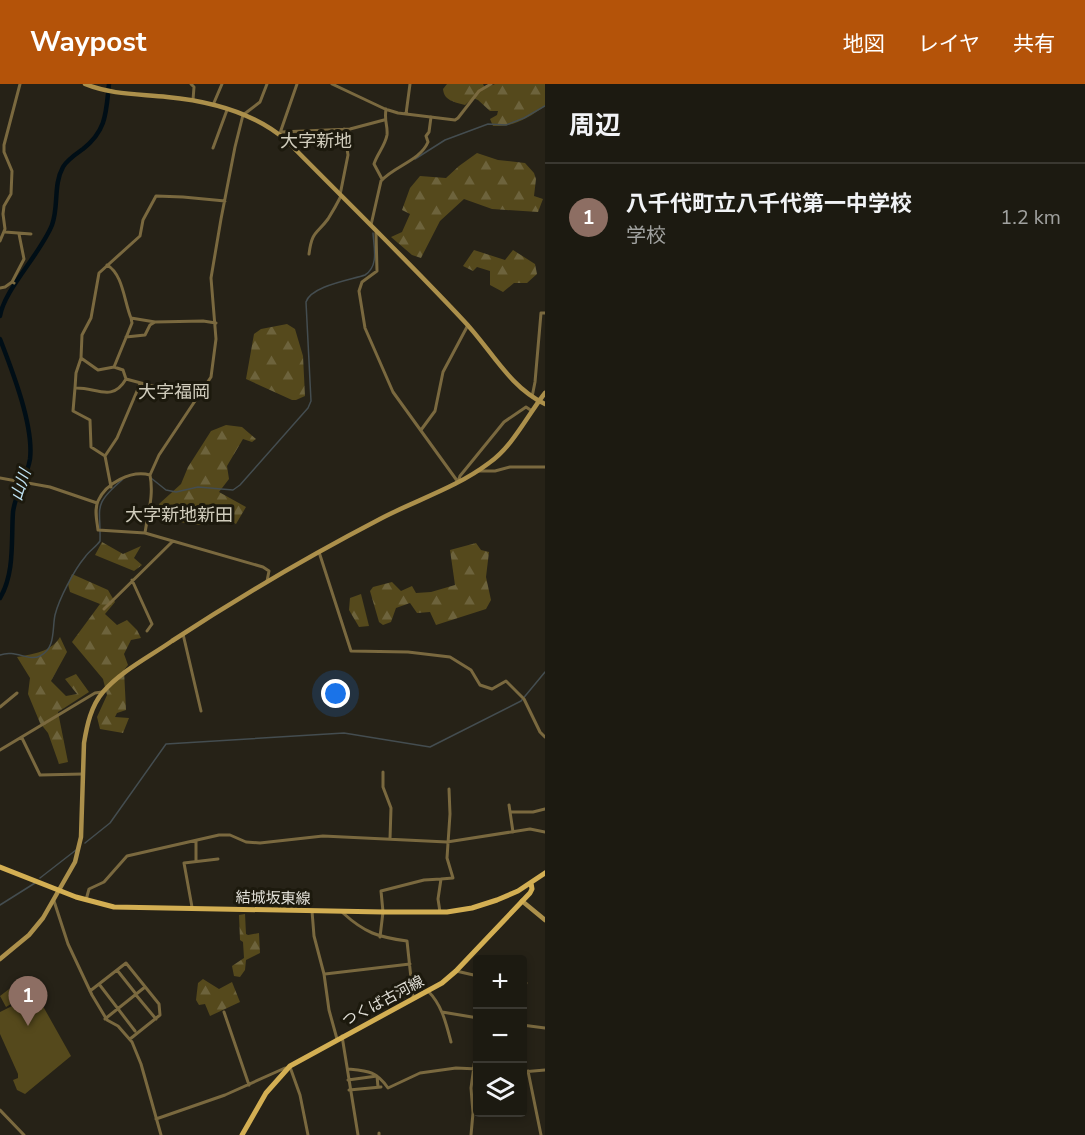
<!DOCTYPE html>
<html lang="ja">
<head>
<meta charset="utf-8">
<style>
	body { margin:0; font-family:"Nunito Sans","Noto Sans JP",sans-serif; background:#25231a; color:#f1f3f6 }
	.controls { position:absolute; right:18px; bottom:18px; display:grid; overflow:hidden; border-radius:6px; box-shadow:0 3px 9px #0003 }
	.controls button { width:54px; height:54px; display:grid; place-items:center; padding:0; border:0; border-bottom:2px solid #3a3831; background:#1c1a11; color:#f1f3f6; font:30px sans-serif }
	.you { position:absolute; left:336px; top:610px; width:21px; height:21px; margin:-15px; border:4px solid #fff; border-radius:50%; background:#1a73e8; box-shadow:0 0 0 9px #1a73e833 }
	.badge { display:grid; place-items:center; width:39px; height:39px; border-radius:50%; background:#b45309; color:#fff; font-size:20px; font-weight:700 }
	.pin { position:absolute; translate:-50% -50px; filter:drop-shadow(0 2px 3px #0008) }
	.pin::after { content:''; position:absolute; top:32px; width:21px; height:18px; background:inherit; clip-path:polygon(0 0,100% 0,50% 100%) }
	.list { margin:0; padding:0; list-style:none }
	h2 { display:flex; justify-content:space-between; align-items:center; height:78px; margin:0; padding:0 24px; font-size:26px }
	h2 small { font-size:20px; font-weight:400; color:#a0a19f }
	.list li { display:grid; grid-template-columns:39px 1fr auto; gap:18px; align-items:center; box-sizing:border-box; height:108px; padding:0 24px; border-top:2px solid #3a3831 }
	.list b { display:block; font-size:22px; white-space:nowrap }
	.list p { margin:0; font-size:20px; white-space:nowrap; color:#a0a19f }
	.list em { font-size:20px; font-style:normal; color:#a0a19f }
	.icon { flex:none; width:33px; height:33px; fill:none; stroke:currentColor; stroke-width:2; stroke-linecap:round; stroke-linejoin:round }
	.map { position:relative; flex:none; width:545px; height:1051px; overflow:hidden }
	header { display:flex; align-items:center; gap:36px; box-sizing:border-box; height:84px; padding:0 30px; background:#b45309; color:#fff }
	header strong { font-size:28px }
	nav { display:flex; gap:33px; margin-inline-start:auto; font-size:21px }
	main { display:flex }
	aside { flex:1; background:#1c1a11 }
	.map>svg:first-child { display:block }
	.green { fill:#55491c }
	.forest { fill:url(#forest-firs) }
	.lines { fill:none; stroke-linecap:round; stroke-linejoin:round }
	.stream { stroke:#444d50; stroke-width:1.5 }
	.river { stroke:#000e16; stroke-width:4.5 }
	.street { stroke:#7a693f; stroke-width:3 }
	.secondary { stroke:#ac904b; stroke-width:4.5 }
	.primary { stroke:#d3af53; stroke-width:5 }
	.labels { text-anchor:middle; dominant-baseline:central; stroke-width:6; stroke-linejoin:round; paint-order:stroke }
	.street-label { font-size:15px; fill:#e2e0d8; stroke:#1c190d }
	.water-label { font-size:16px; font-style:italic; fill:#c1e4f5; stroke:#1c190d }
	.quarter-label { font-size:18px; fill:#d1cdbd; stroke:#1c190d }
</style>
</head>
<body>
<header>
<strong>Waypost</strong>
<nav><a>地図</a><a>レイヤ</a><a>共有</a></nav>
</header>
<main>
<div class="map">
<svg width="545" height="1051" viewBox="0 0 545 1051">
	<defs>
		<pattern id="forest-firs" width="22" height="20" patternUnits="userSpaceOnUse" patternTransform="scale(1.5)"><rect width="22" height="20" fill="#55491c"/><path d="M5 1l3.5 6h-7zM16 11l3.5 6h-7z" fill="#6d633c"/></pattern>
	</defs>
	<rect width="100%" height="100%" fill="#262217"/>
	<!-- green -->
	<path class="green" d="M26,892l45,80 -46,38 -8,-4 -4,-10 5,-2v-4l-18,-40v-22l12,-6 -1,-2 -5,3 -6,-11z"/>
	<!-- forest -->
	<path class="forest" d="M447,0h36l2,4 10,-4h50v22c-17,12 -31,21 -52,20l-3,-7 7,-4 1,-4h-8l-12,-11 -5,-2 -8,7c-10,-3 -21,-4 -22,-16z
		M477,69l21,7 27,3 9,10 2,6 -2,17 9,3 -5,13 -46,-3 -28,-10 -24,22 -19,37 -9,-3 -21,-18 11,-5 8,-18 -8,-4 8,-22 10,-12 26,2 13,-12z
		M474,166l31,10 8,-10 22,14 2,10 -10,9h-13l-11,9 -13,-7v-14l-13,-4 -4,4 -10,-5z
		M287,240l8,5 8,27 2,40 -9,4h-4l-46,-21 8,-45 7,-5z
		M226,341l16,2 14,12 -4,3 -9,-3 -16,27 2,13 -10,13 27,15 -10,17 -24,-13 -9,14c-18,-1 -37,-3 -44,-21l22,-20 7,-17 23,-36z
		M102,458l21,12 18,-8 -7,12 8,7 -8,6 -39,-16z
		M476,459l5,7 8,2 -3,25 5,23 -5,9 -50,16 -6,-13 -13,1 -7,-10 -14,5 -5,14 -8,3 -4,-3 -9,-31 3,-4 19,-5 9,9 11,-5 4,7 15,-1 24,-7 -5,-35z
		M72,490l36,16 7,12 -10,12 12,11 10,-5 10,10 4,8 -10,2 -7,14 4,11 -4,5 2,40 -9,3 -2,4 14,1 -6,15 -23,-4 -3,-12 10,-22 -4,-16 -31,-37 28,-38 -30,-12 -2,-8z
		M361,510l8,32 -10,1 -10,-17 1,-12z
		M60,553l7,15 -16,29 15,15 11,-2 -12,-15 11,-5 13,18 -31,20 10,50 -9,2 -11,-31 -8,-10 -12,-29 2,-16 -13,-21c16,-3 34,-5 43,-20z
		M245,830l1,20 2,1 11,-2 1,20 -14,7 -1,10 -5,7 -6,-1 -2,-10 12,-8 -1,-16 -3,-2 -1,-25z
		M203,895l16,10 13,-7 8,20 -30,14 -5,-12 -6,1 -3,-5 2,-17z"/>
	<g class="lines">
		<!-- stream -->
		<path class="stream" d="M415,75l30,-19 43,-16 18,1 18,-7 21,-12
			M151,394l15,12 10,2 22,-5 35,3 7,-5 68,-77 3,-7 -5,-99c5,-16 44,-22 59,-27 14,-9 9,-27 8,-42
			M0,571c15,-6 29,7 40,1 16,-8 12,-27 15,-41 4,-16 19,-45 30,-58 4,-6 11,-10 15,-16 1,-35 -8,-35 22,-61
			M85,759l25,-20 56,-79 178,-11 86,14 91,-46 24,-29
			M40,794l36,-28
			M0,821l35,-22"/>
		<!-- river -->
		<path class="river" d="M0,232c4,-26 41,-63 52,-91 7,-19 1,-40 11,-58 4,-7 13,-13 20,-18 24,-19 23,-37 26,-65
			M0,255c12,31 34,87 30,120 -3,19 -15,35 -17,53 -2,28 2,61 -13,86"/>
		<!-- street -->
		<path class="street" d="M191,0l3,3 -1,13
			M332,0l53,25 13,4 57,7 3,-2 21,-27 12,-7
			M213,21l9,-21
			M406,30l4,-30
			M281,48l69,-3 34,-9
			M280,49l17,-49
			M213,64l14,-38
			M382,95l-8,-15c3,-10 11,-18 13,-29 1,-10 -3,-13 -1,-26
			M340,111l8,-40 -4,-26
			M371,141l10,-44c13,-15 39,-20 47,-39l-2,-6 3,-4 2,-15
			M5,148l26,2
			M376,149l1,38 -15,11 -3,9 6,37 28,64 65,90 2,-6 44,-54 22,-15 6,4
			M0,157l5,-12 -2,-15 1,-8 7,-12 1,-23 -8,-19v-7l16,-61
			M309,170c3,-23 7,-19 19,-35 5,-8 9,-15 13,-23
			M107,181c16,9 17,36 24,53l24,4 48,-1 13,2
			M12,198l12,-23 -5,-25
			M0,204l5,-1 7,-5 2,1
			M126,253l19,-2 5,-10 5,-3
			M81,274l17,12 16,-3
			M126,295l71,19
			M126,295l-3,-9 -9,-3 18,-44 -1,-5
			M75,304l1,-15 5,-15 1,-23 9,-17 8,-45 41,-37 3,-16 13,-24 27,1 42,4
			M532,313l3,-15 6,-69h4
			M421,346l14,-19 8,-39 25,-47
			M105,372l-14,-9 -1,-27 -17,-9 2,-23c21,-1 37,15 51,-9
			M479,387h16l15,-4h35
			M150,391c-19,-5 -44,8 -52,26 -4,9 -1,20 0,29l47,3 118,34 6,4 -2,10
			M0,394l50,9 47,16
			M111,403l-6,-31 12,-18 23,-54
			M145,449c3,-21 9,-37 5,-58l9,-20 52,-78 5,-38 -5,-61 10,-59 14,-72 8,-32 17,-13 7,-18
			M319,468l32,99 57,1 42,5 21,13 9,15 12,4 14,-8 18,18 16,33 5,5
			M132,496l20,44 -5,7
			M104,525l69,-68
			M183,550l18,77
			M0,623l17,-14
			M22,654l18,37 43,-1
			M0,666l95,-57 7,-1
			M383,688v15l8,21 -1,31
			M509,721l4,27
			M511,728h22l12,-3
			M196,757v19
			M441,795l12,-1 -6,-20 3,-44 -1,-25
			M86,816l3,-11 15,-7 23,-26 92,-21h11l16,7 14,1 63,-7 124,6 83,-13 15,3
			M54,817l14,43 24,51 15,25 11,6 14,16 9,22 20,71
			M192,823l-8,-44 34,-4
			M312,827l2,25 10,38 5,36 8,29
			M343,829c22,20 35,24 64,28l6,56
			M380,853l3,-25 -2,-21 43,-11 17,-1 -3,20 2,13
			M117,886l19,24
			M456,887l22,5
			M325,890l85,-10
			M522,899h4
			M99,900l36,47
			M90,907l36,-28 33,41 1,11 -30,24
			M428,907c14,14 18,32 23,51
			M136,911l20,24
			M224,928l25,73
			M442,928l36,6
			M105,935l40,-32
			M522,941l23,3
			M342,952l16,99
			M290,983l10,28 8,40
			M348,985c20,2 28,2 40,19l32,-15 36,-5 22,1
			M528,987l13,64
			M522,988l23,-2
			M348,996l29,-4 1,11
			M349,1006l32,-3
			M0,1026l24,25
			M156,1035l69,-24 60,-27
			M379,1051v-2
			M471,1051l2,-22 -2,-25 7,-51"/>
		<!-- secondary -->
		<path class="secondary" d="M85,0c27,11 55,10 82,13 42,4 88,16 120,44 59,60 119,118 176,179 28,29 45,66 82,84
			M522,817l23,19
			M0,875l29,-24 14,-17 32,-56 6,-25 3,-94c3,-18 7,-37 19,-51 18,-21 46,-35 69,-51 67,-44 137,-85 208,-122 36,-19 76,-31 109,-56 24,-17 38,-47 56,-70"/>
		<!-- primary -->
		<path class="primary" d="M0,783l76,30 38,10 269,5h64l25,-4 25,-8 21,-9 27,-18
			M242,1051l24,-42 24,-27 152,-83 14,-12 74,-78 2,-4 -1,-6"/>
	</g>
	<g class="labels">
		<!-- street labels -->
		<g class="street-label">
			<text transform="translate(273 814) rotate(1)">結城坂東線</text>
			<text transform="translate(383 917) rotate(-28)">つくば古河線</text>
		</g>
		<!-- water labels -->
		<g class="water-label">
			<text transform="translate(21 401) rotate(-72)">山川</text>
		</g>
		<!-- quarter labels -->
		<g class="quarter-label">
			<text x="316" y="57">大字新地</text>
			<text x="174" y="308">大字福岡</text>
			<text x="179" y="431">大字新地新田</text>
		</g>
	</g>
</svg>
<div class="controls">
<button>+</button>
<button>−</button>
<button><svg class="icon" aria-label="layers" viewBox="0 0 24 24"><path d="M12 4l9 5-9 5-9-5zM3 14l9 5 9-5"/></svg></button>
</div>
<div class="you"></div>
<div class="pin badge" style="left:28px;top:942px;background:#8d6e63">1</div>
</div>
<aside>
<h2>周辺<small></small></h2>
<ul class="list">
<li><span class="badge" style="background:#8d6e63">1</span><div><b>八千代町立八千代第一中学校</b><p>学校</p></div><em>1.2 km</em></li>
</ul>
</aside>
</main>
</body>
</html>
